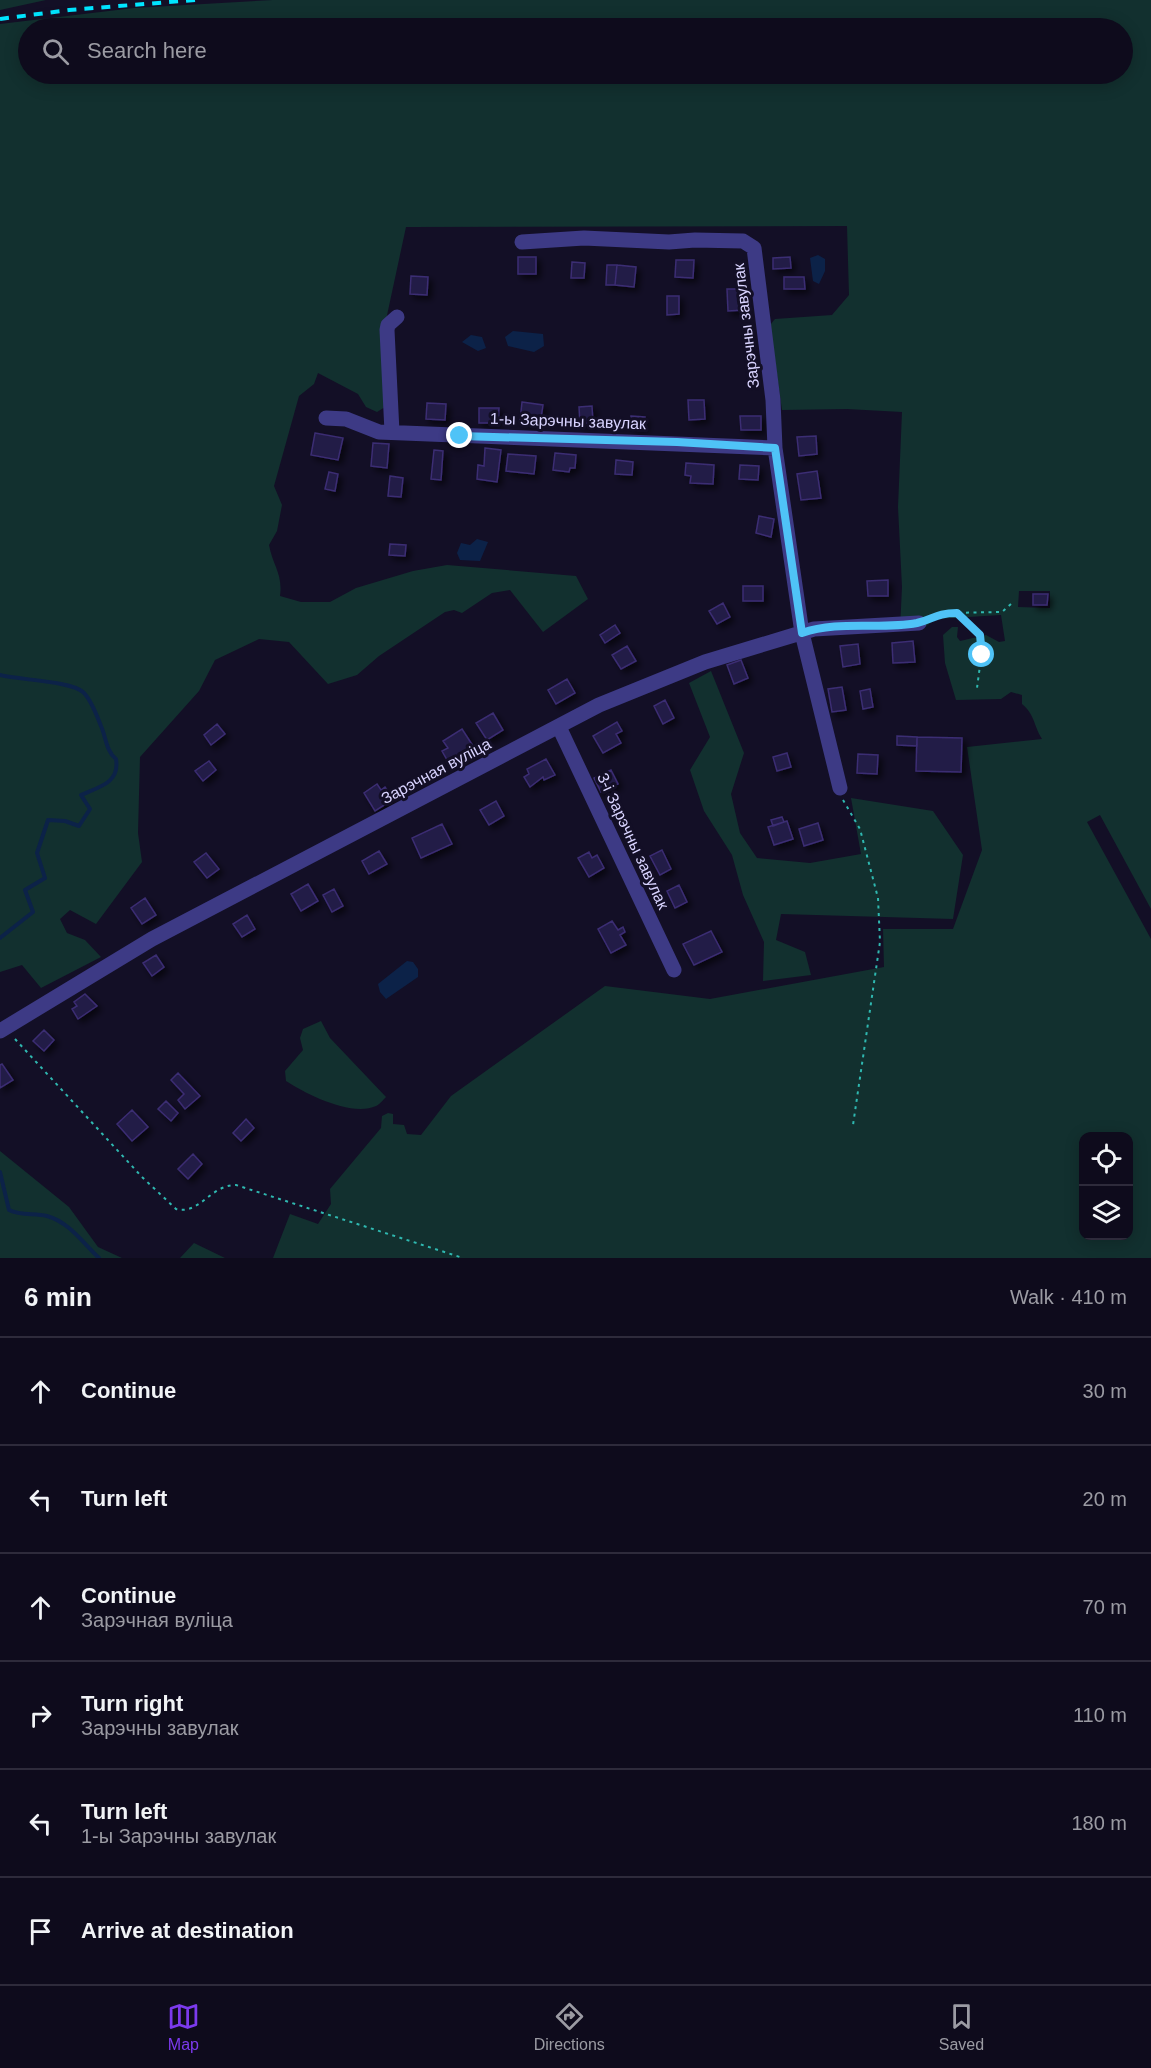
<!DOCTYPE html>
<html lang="en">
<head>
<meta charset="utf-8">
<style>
	body { margin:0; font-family:Arial,sans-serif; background:#1c1929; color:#f1f3f6 }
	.controls { position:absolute; right:18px; bottom:18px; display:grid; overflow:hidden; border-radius:12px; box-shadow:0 3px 15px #0003 }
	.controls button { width:54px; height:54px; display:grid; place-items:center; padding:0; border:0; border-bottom:2px solid #2e2b3b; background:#0e0b1c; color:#f1f3f6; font:30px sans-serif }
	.stop { position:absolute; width:18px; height:18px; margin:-14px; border:4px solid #4fc3f7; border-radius:50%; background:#fff }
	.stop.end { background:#4fc3f7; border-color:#fff; box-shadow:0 2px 6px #0008 }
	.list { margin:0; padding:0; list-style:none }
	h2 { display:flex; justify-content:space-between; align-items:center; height:78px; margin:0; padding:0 24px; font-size:26px }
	h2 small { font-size:20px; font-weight:400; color:#9b9ba3 }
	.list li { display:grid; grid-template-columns:39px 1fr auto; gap:18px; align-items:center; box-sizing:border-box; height:108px; padding:0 24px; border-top:2px solid #2e2b3b }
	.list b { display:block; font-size:22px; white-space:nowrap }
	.list p { margin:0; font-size:20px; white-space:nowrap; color:#9b9ba3 }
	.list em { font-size:20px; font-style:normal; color:#9b9ba3 }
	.icon { flex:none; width:33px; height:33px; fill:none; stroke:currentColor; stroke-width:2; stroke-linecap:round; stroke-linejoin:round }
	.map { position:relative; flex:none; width:1151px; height:1258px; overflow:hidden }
	.search { position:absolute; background:#0e0b1c; box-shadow:0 3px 15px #0003; left:18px; right:18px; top:18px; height:66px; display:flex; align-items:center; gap:15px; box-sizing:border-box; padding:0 21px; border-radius:33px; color:#9b9ba3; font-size:22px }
	.sheet { height:726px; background:#0e0b1c }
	nav { display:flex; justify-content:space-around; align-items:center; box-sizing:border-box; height:84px; border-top:2px solid #2e2b3b; background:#0e0b1c; font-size:16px; color:#9b9ba3 }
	nav a { display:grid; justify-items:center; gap:3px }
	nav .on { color:#7c3aed }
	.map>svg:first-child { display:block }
	.green { fill:#12302f; fill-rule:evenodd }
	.water { fill:#0c2248 }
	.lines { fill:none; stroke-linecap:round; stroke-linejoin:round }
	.stream { stroke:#0c2248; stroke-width:4 }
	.building { fill:#241b47; stroke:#3b2d73; stroke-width:1.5; filter:url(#shadow) }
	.path { stroke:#2fb8b0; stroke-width:2; stroke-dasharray:3 4.5; stroke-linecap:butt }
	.minor { stroke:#3d3a85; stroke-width:15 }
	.rail { stroke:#00e5ff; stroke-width:4; stroke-dasharray:9 8; stroke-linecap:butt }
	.route { stroke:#4fc3f7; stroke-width:8 }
	.labels { text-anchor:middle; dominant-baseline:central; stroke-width:6; stroke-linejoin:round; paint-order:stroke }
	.street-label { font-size:16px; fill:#d9d4ff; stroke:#130f26 }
</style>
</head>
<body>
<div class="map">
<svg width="1151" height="1258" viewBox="0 0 1151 1258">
	<defs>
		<filter id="shadow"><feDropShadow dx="4" dy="4" stdDeviation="3" flood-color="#0009"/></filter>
	</defs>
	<rect width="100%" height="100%" fill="#130f26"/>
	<!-- green -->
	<path class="green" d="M0,0h46l-46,10z
		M273,0h878v909l-51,-94 -13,7 64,117v319h-878l17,-44 28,10 13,-20 -1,-15 51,-61 1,-12 6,-3 5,1v10l11,1 3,9 14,1 30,-39 154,-110 105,13 174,-32 -1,-38h70l29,-79 -15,-103 75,-8c-9,-15 -7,-24 -20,-35v-9l-11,-3 -10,7 -45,1 -11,-37 -2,-28 9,-8h6l-1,10 3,4 26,-6 13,7 6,-1 -4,-26 -65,4 -11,8 -25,2 2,-42 -4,-80 4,-95 -55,-3 -65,1 -12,-85 5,-6 57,-4 17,-20 -2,-69 -441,1 -20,93 -1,87 -8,5 -11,-5 -8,-13 -40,-21 -4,11 -15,12 -25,90 8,19 -5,26 -8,14c4,21 14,29 11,51l21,6h29l26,-14 57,-17 34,-6 129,11 12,23 -45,33 -33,-42 -18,3 -30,20 -8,-3 -9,2 -66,44 -22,19 -29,9 -39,-42 -30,-3 -44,21 -16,31 -59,66 -2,76 4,29 -46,62 -26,-14 -10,9 7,14 18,7 16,17 -60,31 -19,-23 -22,7v-948l134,-16zM28,28h1094v46h-1094zM1019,591h31v17l-32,-1zM1084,1136h44v100h-44z
		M711,671l33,82 -13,41 9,39 17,25 53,5 51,-9 -10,-56 82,13 30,44 -10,64 -172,-5 -5,26 29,12 6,23 -48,6 1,-39 -21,-47 -11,-40 -28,-44 -14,-41 20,-33 -21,-54z
		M321,1021l9,17 56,59c-3,3 -7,8 -10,9 -25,11 -70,-12 -90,-25l-1,-10 18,-21 -3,-12 3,-9z
		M0,1151l69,56 29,40 24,11h-122z
		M194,1243l31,15h-45z"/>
	<!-- water -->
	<path class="water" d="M818,255l7,4v12l-6,13 -6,-3 -3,-23z
		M513,331l30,3 1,12 -10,6 -26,-6 -3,-9z
		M471,335l11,2 4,11 -8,3 -16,-9z
		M477,539l11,3 -8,19 -20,-1 -3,-7 4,-10 9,2z
		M407,961l6,1 5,7v8l-32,22 -6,-7 -2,-8z"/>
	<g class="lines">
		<!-- stream -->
		<path class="stream" d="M0,675c19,5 71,6 83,17 8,7 14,24 18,34 5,11 5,25 15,33 4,24 -17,28 -35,36l9,14 -11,17 -14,-5 -17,-1 -11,33 8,25 -20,12 8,22 -33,26
			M0,1172l9,38c12,6 25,3 38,6 22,6 36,27 52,42"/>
	</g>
	<!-- building -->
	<path class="building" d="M518,257h18v17h-18z
		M790,257l1,11 -18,1v-11z
		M676,260h18l-1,18 -18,-1z
		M572,262l13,1 -1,15h-13z
		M607,265h10l-2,20h-9z
		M617,265l19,2 -2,20 -19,-2z
		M411,276l17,1 -1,18 -17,-1z
		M784,277h20l1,12h-21z
		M727,289h16l1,21 -16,1z
		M667,296h12v18l-12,1z
		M688,400h16l1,19 -16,1z
		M522,402l21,3 -2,13h-8l-1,6 -12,-2z
		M427,403l19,1 -1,16 -19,-1z
		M592,406l1,17 -13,1 -1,-17z
		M479,408h20l-1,15h-19z
		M631,416l14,1 -1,11 -13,-1z
		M740,416h21v14h-20z
		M315,433l28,5 -5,22 -27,-5z
		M816,436l1,18 -18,2 -2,-19z
		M373,443l16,1 -2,24 -16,-2z
		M485,448l16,2 -4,32 -20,-3 1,-14 6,1z
		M434,450l9,1 -2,29 -10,-1z
		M555,453l21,2 -1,13h-5l-1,4 -16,-2z
		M508,454l28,2 -2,18 -28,-3z
		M616,460l17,2 -1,13 -17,-1z
		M686,463l28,2 -1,19 -23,-1 1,-7 -6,-1z
		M740,465l19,1 -1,14 -19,-1z
		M817,471l4,27 -20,2 -4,-26z
		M329,472l9,2 -3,17 -10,-2z
		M390,476l13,2 -2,19 -13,-1z
		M759,516l15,3 -3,18 -15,-4z
		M390,544l16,1 -1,11 -16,-1z
		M888,580v16h-20l-1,-15z
		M743,586h20v15h-20z
		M1033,594h15l-1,11h-14z
		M723,603l7,14 -13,7 -8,-13z
		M615,625l5,8 -15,10 -5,-8z
		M913,641l2,21 -22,1 -1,-20z
		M858,644l2,20 -17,3 -3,-21z
		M627,646l9,15 -15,8 -9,-14z
		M741,660l7,18 -14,6 -7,-19z
		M567,679l8,14 -19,11 -8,-14z
		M842,687l4,23 -14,2 -4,-23z
		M870,689l3,18 -10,2 -3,-18z
		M665,700l9,18 -11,6 -9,-18z
		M493,713l10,17 -16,10 -11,-17z
		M617,722l5,9 -6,3 5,9 -18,10 -10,-17z
		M217,724l8,10 -14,11 -7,-10z
		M462,729l13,20 -25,16 -8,-14 6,-3 -5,-7z
		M897,736l20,1v9l-20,-1z
		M917,737l45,1 -1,34 -45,-1z
		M787,753l4,14 -14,4 -4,-14z
		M858,754l20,1 -1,19 -20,-1z
		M546,759l9,16 -11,5 -1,-3 -13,10 -6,-10 5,-3 -2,-5z
		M209,761l7,9 -13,11 -8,-10z
		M611,770l7,14 -17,8 -7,-14z
		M377,784l4,6 4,-3 5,7 -4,3 3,5 -14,9 -11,-18z
		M496,801l8,15 -15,9 -9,-15z
		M782,817l2,5 -11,4 -2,-6z
		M787,821l6,18 -19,6 -6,-18z
		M818,823l5,17 -19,6 -5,-17z
		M442,824l10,20 -31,14 -9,-20z
		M662,850l9,19 -11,6 -10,-19z
		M379,851l8,13 -18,10 -7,-13z
		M589,852l3,6 5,-3 7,13 -15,9 -11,-19z
		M206,853l13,16 -12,9 -13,-16z
		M308,884l10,17 -17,10 -10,-17z
		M679,885l8,17 -12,6 -8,-17z
		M334,889l9,17 -11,6 -9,-17z
		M145,898l11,17 -14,9 -11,-16z
		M247,915l8,14 -13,8 -9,-13z
		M612,921l6,9 5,-3 2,5 -5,3 6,10 -15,8 -13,-24z
		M711,931l11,21 -28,13 -11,-21z
		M156,955l8,12 -12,9 -9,-13z
		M85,994l12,12 -19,13 -6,-10 5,-3 -3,-4z
		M44,1030l10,10 -10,11 -11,-10z
		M2,1064l11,16 -13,8v-23z
		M178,1073l22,23 -15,13 -7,-9 6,-6 -13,-14z
		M166,1101l12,12 -7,8 -13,-12z
		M132,1110l16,17 -16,14 -15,-17z
		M246,1119l8,9 -13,13 -8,-8z
		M193,1154l9,10 -14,15 -10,-10z"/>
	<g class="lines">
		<!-- path -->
		<path class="path" d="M957,613l23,22 3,8 -6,45
			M929,617l16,-4 57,-1 9,-8
			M843,800l17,29 18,69 2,44 -27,183
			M15,1039l127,138 34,32c24,6 34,-24 60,-24l227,73"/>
		<!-- minor -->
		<path class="minor" d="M522,242l62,-4 85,4 26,-2 48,1 11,7 19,152 2,48 27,185 38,155
			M326,418l20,1 33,13 396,16
			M392,432l-5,-102 1,-5 9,-8
			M559,727l115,243
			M0,1031l152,-92 447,-234 106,-43 109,-33 105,-6"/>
		<!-- rail -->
		<path class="rail" d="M0,19l69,-9 126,-10"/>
	</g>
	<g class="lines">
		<!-- route -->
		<path class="route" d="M460,436l217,6 98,6 27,185c37,-13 77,-3 115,-10 17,-4 19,-10 40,-10l23,22 2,20"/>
	</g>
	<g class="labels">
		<!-- street labels -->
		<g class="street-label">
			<text transform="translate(746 326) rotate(-97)">Зарэчны завулак</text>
			<text transform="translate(568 421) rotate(2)">1-ы Зарэчны завулак</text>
			<text transform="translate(436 771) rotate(-28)">Зарэчная вуліца</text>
			<text transform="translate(633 841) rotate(65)">3-і Зарэчны завулак</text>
		</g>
	</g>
</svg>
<div class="controls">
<button><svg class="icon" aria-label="locate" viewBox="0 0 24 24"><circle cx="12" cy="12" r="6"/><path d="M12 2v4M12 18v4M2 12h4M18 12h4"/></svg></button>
<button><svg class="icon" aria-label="layers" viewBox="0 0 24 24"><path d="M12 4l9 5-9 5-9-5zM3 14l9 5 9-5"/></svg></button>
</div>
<div class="stop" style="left:982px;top:655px"></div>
<div class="stop end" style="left:460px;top:436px"></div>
<div class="search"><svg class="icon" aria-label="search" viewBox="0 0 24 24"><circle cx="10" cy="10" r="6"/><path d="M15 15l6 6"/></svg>Search here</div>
</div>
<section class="sheet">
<h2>6 min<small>Walk · 410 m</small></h2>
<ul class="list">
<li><svg class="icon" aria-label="ahead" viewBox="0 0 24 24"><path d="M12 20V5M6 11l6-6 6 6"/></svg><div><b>Continue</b></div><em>30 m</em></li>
<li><svg class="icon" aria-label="left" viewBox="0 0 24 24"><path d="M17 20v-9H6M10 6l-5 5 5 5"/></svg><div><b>Turn left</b></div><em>20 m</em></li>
<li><svg class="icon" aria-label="ahead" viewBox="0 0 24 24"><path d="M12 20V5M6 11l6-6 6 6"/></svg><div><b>Continue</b><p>Зарэчная вуліца</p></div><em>70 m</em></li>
<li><svg class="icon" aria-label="right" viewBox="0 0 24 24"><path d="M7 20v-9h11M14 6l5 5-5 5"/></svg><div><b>Turn right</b><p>Зарэчны завулак</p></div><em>110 m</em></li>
<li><svg class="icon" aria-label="left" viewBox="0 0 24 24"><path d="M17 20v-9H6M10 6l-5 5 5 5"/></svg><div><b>Turn left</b><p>1-ы Зарэчны завулак</p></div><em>180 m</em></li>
<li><svg class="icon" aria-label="arrive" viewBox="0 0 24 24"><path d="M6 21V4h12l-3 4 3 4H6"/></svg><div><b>Arrive at destination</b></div></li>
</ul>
</section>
<nav>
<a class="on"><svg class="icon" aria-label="map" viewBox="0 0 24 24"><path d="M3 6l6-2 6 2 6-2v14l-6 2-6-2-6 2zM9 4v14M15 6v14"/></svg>Map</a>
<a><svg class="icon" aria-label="directions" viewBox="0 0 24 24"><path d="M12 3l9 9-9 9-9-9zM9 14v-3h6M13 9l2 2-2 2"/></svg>Directions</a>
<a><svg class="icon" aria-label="saved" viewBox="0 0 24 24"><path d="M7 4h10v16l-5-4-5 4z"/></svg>Saved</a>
</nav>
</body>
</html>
